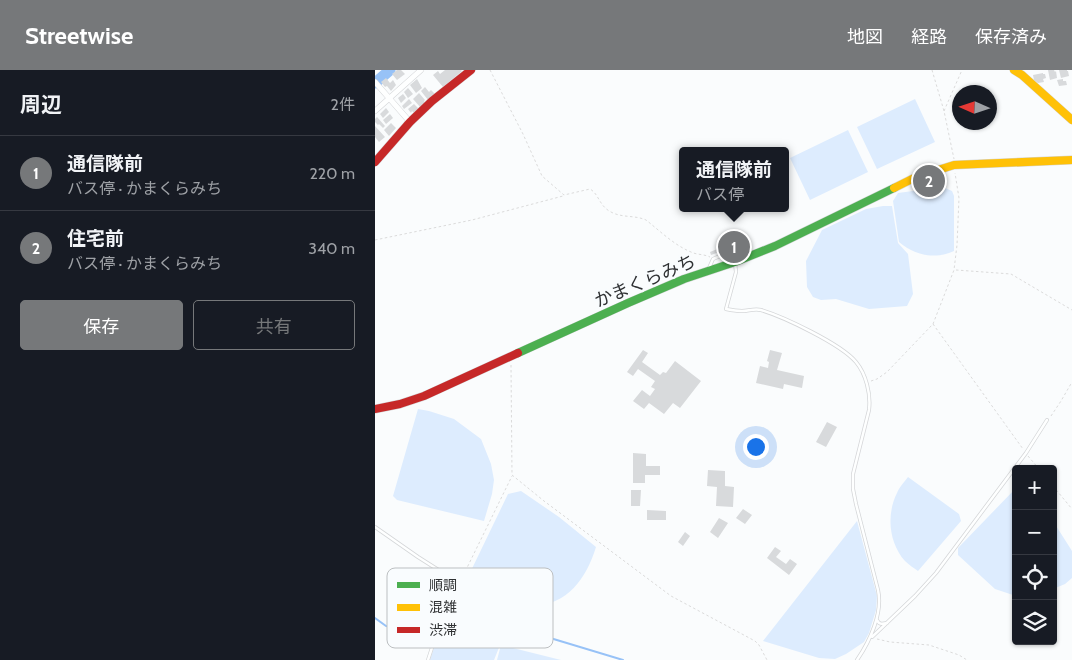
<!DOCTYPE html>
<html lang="ja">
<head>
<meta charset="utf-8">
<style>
	body { margin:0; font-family:Cabin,"Noto Sans JP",sans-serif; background:#242831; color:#f1f3f6 }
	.controls { position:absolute; right:15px; bottom:15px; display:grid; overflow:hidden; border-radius:5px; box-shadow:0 1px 4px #0004 }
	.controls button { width:45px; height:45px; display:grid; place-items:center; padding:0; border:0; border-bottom:1px solid #363941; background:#171b24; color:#f1f3f6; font:25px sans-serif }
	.compass { position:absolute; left:577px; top:15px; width:45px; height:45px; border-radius:50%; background:#171b24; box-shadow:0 1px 4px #0004; rotate:273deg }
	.you { position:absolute; left:380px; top:376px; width:18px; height:18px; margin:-12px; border:4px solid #fff; border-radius:50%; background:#1a73e8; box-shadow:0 0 0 8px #1a73e833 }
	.badge { display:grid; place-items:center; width:32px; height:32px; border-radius:50%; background:#76787a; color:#fff; font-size:16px; font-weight:700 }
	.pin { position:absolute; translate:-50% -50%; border:2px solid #fff; box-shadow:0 1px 5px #0006 }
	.popup { position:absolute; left:304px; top:77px; width:110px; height:65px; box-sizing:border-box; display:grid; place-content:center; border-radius:5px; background:#171b24; filter:drop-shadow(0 1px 4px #0005); font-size:16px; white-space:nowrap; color:#9ea1a6 }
	.popup b { font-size:19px; color:#f1f3f6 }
	.popup::after { content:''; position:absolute; left:50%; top:100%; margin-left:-10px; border:10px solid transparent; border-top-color:#171b24 }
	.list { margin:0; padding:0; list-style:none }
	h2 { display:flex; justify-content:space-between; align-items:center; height:65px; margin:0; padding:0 20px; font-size:21px }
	h2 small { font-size:16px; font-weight:400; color:#9ea1a6 }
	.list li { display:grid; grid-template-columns:32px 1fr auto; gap:15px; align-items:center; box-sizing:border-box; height:75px; padding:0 20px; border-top:1px solid #363941 }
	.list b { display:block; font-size:19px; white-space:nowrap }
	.list p { margin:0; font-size:16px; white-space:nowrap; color:#9ea1a6 }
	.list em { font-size:16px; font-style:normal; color:#9ea1a6 }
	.actions { display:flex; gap:10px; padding:15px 20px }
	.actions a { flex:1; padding:11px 0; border:1px solid #76787a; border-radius:5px; text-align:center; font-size:18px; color:#76787a }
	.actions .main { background:#76787a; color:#fff }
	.icon { flex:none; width:28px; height:28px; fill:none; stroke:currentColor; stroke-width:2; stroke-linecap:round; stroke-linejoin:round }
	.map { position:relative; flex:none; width:697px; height:590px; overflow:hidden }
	header { display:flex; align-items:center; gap:30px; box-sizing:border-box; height:70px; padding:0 25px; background:#76787a; color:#fff }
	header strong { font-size:24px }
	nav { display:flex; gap:28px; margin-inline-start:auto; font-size:18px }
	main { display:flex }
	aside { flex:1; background:#171b24 }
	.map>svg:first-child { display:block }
	.green { fill:#ddecfe }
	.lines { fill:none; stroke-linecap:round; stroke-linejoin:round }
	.stream { stroke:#97c2f7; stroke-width:2 }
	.river { stroke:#97c2f7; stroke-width:11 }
	.building { fill:#d8dadc }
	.lane-casing { stroke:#d4d6d8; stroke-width:4 }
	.street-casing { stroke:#d4d6d8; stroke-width:6 }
	.fast-casing { stroke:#d4d6d8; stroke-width:9 }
	.slow-casing { stroke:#d4d6d8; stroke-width:9 }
	.jam-casing { stroke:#d4d6d8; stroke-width:9 }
	.path { stroke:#dbdbdb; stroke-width:1; stroke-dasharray:2.5 2.5; stroke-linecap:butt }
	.lane { stroke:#feffff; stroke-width:2.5 }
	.street { stroke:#feffff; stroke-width:5 }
	.fast { stroke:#4caf50; stroke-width:8 }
	.slow { stroke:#ffc107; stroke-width:8 }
	.jam { stroke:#c62828; stroke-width:8 }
	.labels { text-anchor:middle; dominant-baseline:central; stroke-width:4.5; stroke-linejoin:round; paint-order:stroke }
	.street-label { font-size:18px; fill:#2f3133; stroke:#f9fcfe }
	.key { fill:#f9fcfe; stroke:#bcbfc1; stroke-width:1 }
	.key-label { font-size:14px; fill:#2f3133 }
</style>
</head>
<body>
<header>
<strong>Streetwise</strong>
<nav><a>地図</a><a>経路</a><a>保存済み</a></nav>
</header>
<main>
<aside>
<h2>周辺<small>2件</small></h2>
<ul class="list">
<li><span class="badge">1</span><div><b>通信隊前</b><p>バス停 · かまくらみち</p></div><em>220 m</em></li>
<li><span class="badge">2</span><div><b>住宅前</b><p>バス停 · かまくらみち</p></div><em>340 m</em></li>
</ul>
<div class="actions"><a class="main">保存</a><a>共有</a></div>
</aside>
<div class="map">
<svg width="697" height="590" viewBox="0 0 697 590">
	<rect width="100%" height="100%" fill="#fafcfd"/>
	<!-- green -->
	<path class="green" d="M540,29l20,43 -58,27 -20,-42z
		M473,60l20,42 -58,28 -20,-42z
		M568,117l9,4 2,5v55c-19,9 -40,4 -55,-9l-6,-41 5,-8z
		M508,136h9l6,37 10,11 5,40 -6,12 -38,3 -33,-10 -15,1 -8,-3 -6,-10 -1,-26 16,-31 44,-21z
		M43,339l11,2 25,8 27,20 10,25 3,16 -2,14 -8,27 -87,-21 -4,-4z
		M533,407l51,37 2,7 -43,50c-4,-3 -9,-6 -13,-10 -16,-18 -19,-46 -8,-68 2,-5 7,-11 11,-16z
		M641,418v108l-21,-7 -37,-34v-7z
		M146,421l38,26 37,30c-10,32 -28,57 -64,60 -10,1 -21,1 -31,-3 -13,-4 -24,-16 -34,-25l41,-85z
		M482,451l20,75 -1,14 -7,23 -5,9 -18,12 -11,5 -16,-1 -56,-17z
		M678,451l19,30v27l-7,6 -12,5z
		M63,566l51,3 11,6 -6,15h-64z
		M126,575l60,15h-64z"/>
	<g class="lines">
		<!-- stream -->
		<path class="stream" d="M0,548l11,8 12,2 52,-2 45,2 32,3 96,29"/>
		<!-- river -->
		<path class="river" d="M0,13l15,-13"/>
	</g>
	<!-- building -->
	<path class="building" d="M22,0h4l4,4 -8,6 -5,-6z
		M70,0h16l1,1 -19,16 -10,-12 5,-4 2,3z
		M673,0h6l1,2 1,-1 1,7 -7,2z
		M684,0h8v1h1l1,5 -8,2z
		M668,3v1h2l1,4 -3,1 1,3 -6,1 -4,-3 -1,-5z
		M11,8l4,5 3,-3 3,5 -5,6 -4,-5 -2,1 -4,-5z
		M42,9l5,9 -6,5 -6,-8z
		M688,9v2h3l1,4 -8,1 -2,-6z
		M50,17l4,5 2,-2 4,4 -7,6 -7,-9z
		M33,18l5,6 -5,4 -4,-6z
		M44,23l6,7 -1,1 1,2 -4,5 -8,-9z
		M28,24l3,4 -5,5 -3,-5z
		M34,29l3,4 -8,6 -2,-3z
		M39,34l5,5 -5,4 -2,-2 -1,2 -3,-4z
		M11,38l3,4 -6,6 -3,-4z
		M15,44l3,4 -7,6 -3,-4z
		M2,47l8,9 -2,2 -4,-4 -1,1 -3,-3v-3z
		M16,53l5,5 -7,8 -5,-6z
		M0,56l10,11 -6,5 -4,-5z
		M352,175l1,4 -17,6 -1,-3z
		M268,280l5,3 -6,9 18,13 3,-3 3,1 9,-12 26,20 -21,27 -7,-5 -9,11 -15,-11 -5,6 -11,-8 9,-11 8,6 5,-7 -4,-2 4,-6 -17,-12 -5,7 -6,-4z
		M395,280l12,3 -5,17 27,6 -2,12 -18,-4 -1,5 -27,-6 4,-17 8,2 1,-6 -2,-1z
		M452,352l10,5 -11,20 -10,-5z
		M258,383l13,1v12h14v9h-15v8h-12z
		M333,400l17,1v15l9,1 -1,20 -17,-1 1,-19 -10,-1z
		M256,420h10l-1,16h-9z
		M368,439l9,6 -7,9 -9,-6z
		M272,440l19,1v9h-19z
		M344,448l9,5 -10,15 -8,-6z
		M310,462l5,4 -7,10 -5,-4z
		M400,477l6,4 -5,6 10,7 4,-5 7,5 -8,11 -22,-17z"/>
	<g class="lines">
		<defs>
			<path id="lane" d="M360,193l1,9 -10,37c5,1 11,2 16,2 6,0 13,-3 19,-1 23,7 80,34 95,52 10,12 15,32 13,48l-16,64v15l3,15 22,86c5,23 -8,51 -21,70
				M334,198l4,-9 21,-9 13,5
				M0,457l43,30 41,26 -19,40 -12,37
				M502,550c2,5 6,4 10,3
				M497,567l43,-41 21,-23 90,-120 21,-33"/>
			<path id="street" d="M0,12l35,40
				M0,41l46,-41"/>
			<path id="fast" d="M143,283l110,-50 56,-24 51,-17 40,-16 119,-58"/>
			<path id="slow" d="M639,0l8,5 50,45
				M519,118l22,-11 38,-12 118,-5"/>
			<path id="jam" d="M0,92l35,-40 22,-21 39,-31
				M0,339l25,-5 24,-8 94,-43"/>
		</defs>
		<!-- lane casing -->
		<use href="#lane" class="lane-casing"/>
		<!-- street casing -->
		<use href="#street" class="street-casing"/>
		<!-- fast casing -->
		<use href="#fast" class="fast-casing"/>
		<!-- slow casing -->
		<use href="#slow" class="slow-casing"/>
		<!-- jam casing -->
		<use href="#jam" class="jam-casing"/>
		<!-- path -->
		<path class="path" d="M115,0l33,64 19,42 22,19 26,-6c9,5 9,17 21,23 11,6 24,3 35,8 14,11 28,25 45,32 6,3 13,2 19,5
			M557,0l12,41 10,48
			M569,41l18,-41
			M0,170l97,-20 91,-24
			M581,200l55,4 61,36
			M558,254l90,125
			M136,295l1,110 32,26 127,95 84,45 4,4 8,15
			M496,311l6,-2 10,-7 46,-48 21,-54 3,-25 2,-47 -4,-25
			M676,346l10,-15 11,-19
			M653,386l11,13
			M678,416l19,23
			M86,510l51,-104
			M502,569l13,3 39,3 30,10 8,5"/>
		<!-- lane -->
		<use href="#lane" class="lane"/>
		<!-- street -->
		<use href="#street" class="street"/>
		<!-- fast -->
		<use href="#fast" class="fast"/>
		<!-- slow -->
		<use href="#slow" class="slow"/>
		<!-- jam -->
		<use href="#jam" class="jam"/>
	</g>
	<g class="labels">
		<!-- street labels -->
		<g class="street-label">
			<text transform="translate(270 211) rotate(-23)">かまくらみち</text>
		</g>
	</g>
	<!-- legend -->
	<rect x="12" y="498" width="166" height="80" rx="8" class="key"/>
	<rect x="22" y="512" width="23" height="6" fill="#4caf50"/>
	<rect x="22" y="534" width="23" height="7" fill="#ffc107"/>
	<rect x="22" y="557" width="23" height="6" fill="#c62828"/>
	<g class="key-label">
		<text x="54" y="520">順調</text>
		<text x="54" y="542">混雑</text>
		<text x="54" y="565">渋滞</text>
	</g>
</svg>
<div class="controls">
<button>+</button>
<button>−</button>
<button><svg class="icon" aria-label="locate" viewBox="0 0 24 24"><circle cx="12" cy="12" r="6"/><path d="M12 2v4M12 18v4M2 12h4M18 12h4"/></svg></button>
<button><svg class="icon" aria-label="layers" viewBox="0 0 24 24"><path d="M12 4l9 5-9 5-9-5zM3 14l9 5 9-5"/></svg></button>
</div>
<svg class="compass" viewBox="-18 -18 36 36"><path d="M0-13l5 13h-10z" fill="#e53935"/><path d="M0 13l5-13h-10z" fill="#9ea1a6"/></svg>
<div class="you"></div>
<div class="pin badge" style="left:359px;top:177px">1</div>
<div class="popup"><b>通信隊前</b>バス停</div>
<div class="pin badge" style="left:554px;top:111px">2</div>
</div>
</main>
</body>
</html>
